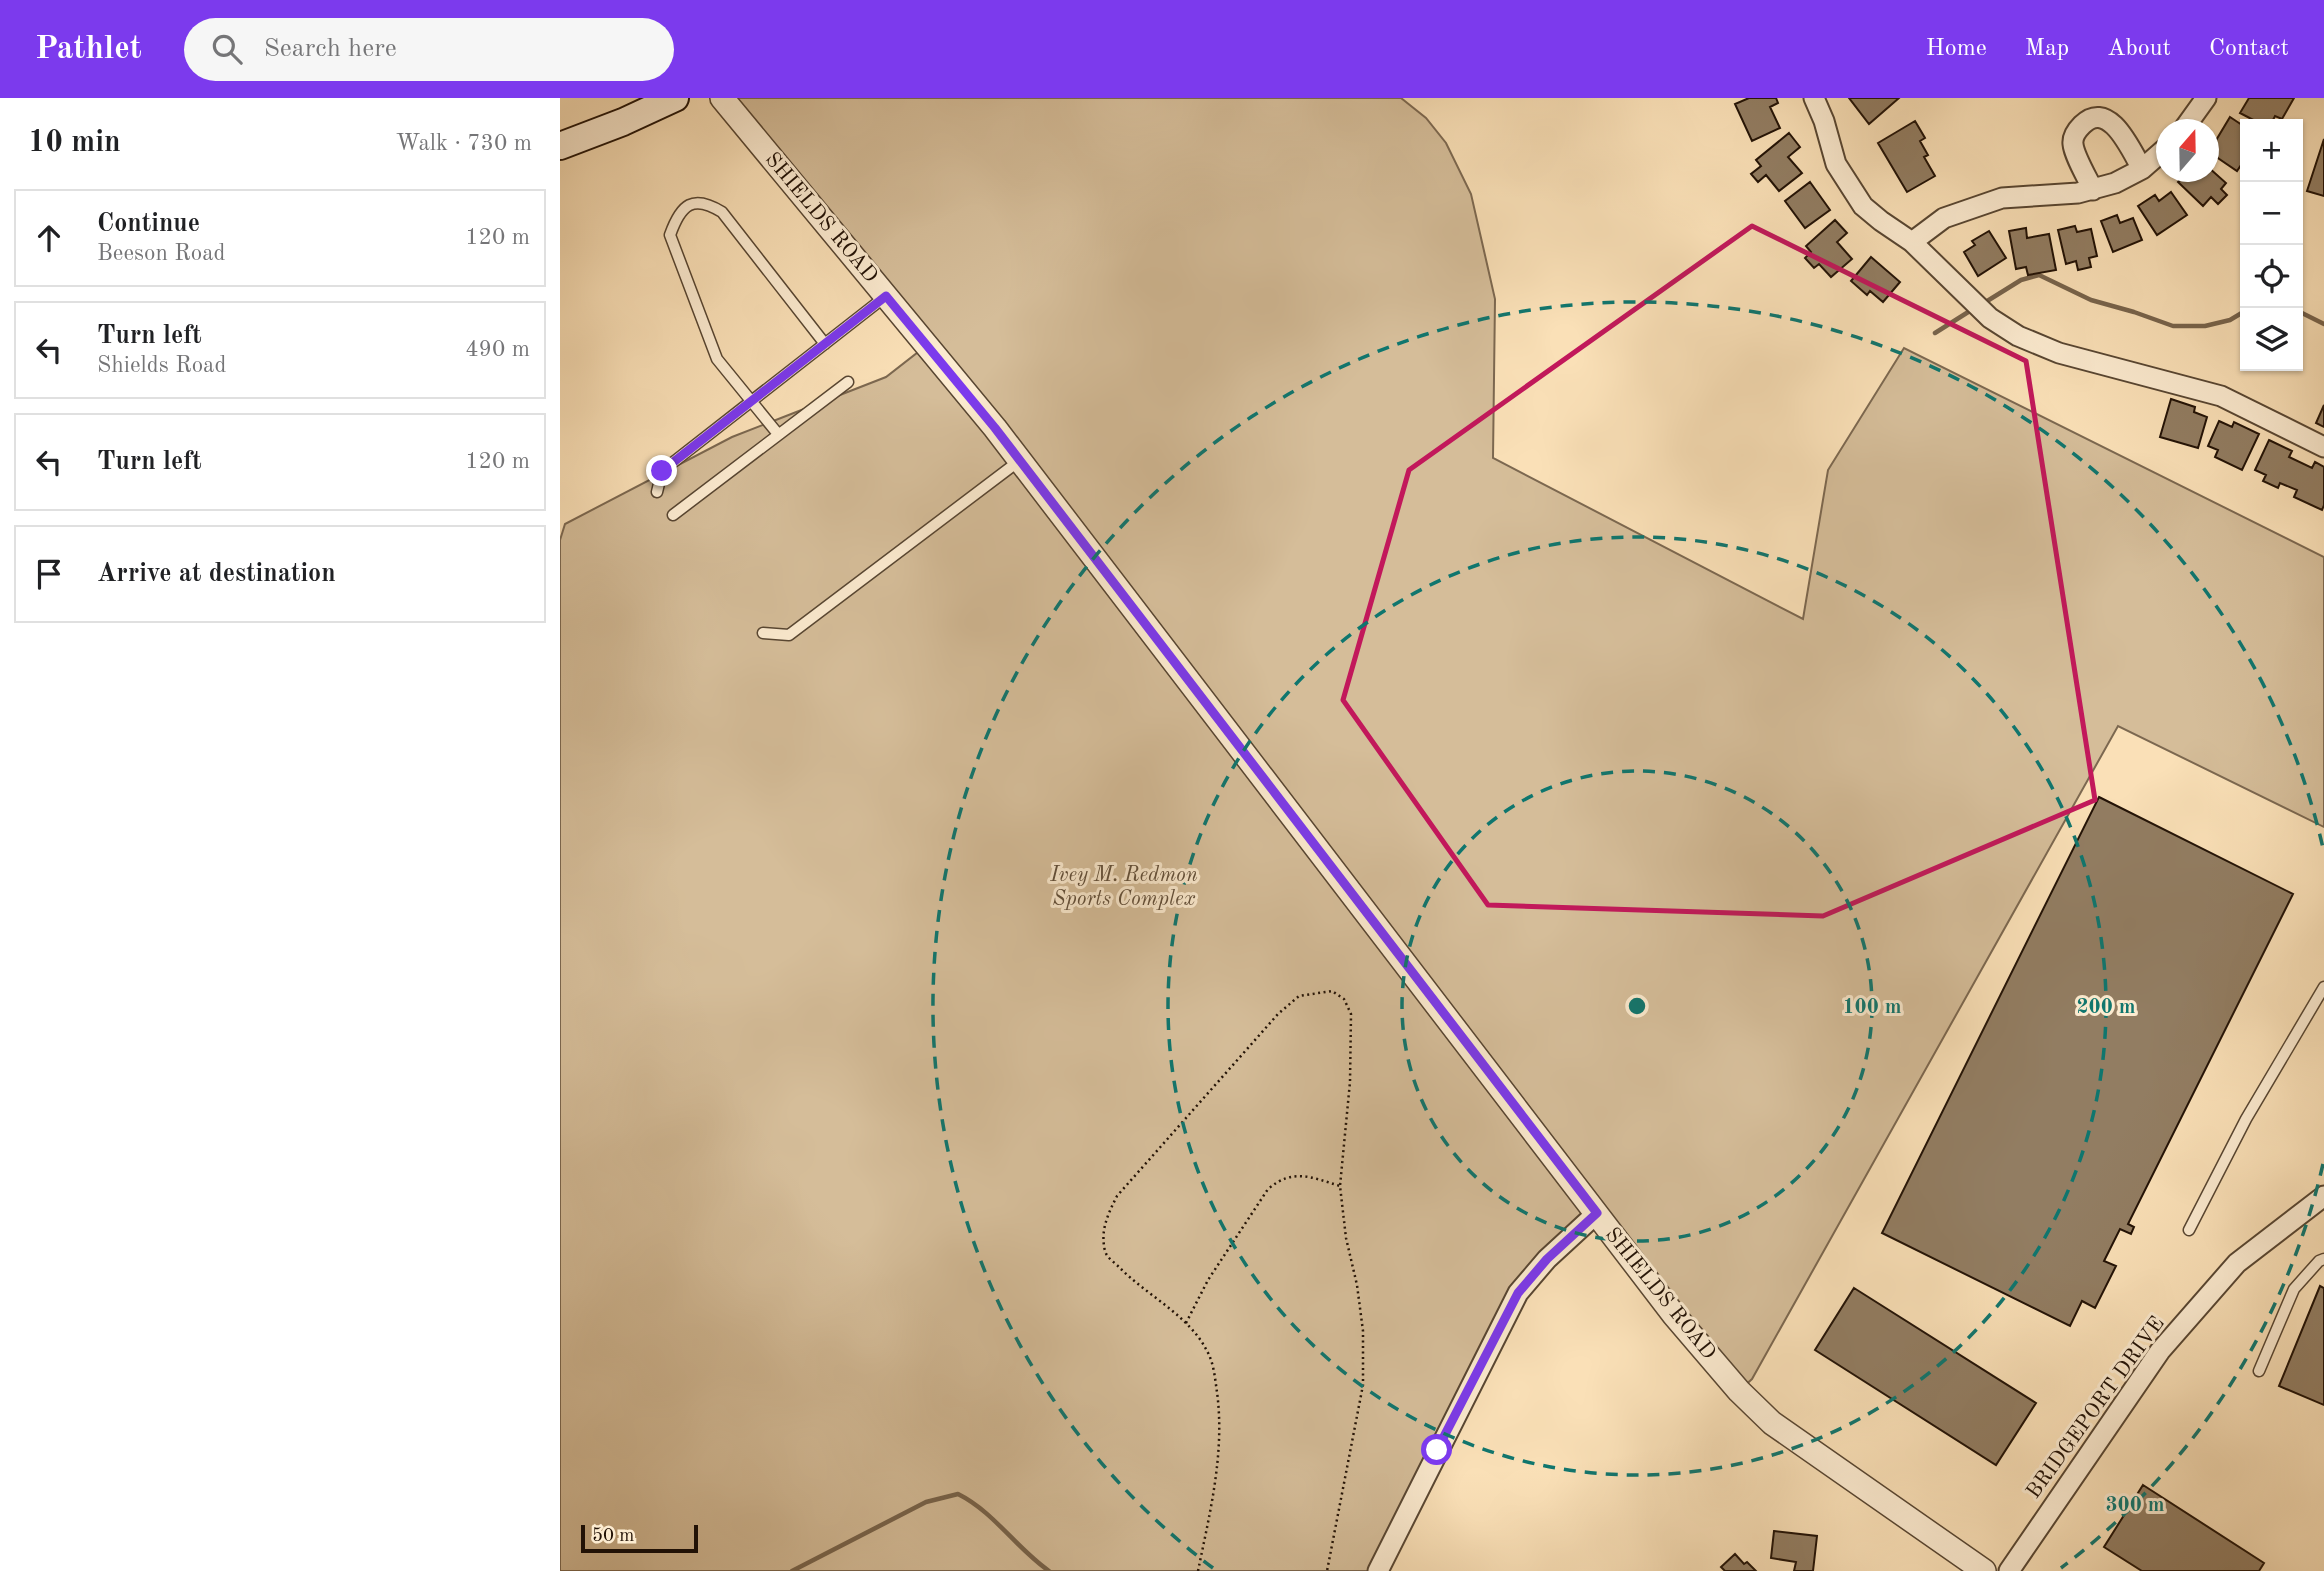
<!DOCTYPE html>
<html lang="en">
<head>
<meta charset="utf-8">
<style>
	body { margin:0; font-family:"Old Standard TT",serif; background:#f6f6f6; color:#202124 }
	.controls { position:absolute; right:21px; top:21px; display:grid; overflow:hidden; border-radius:0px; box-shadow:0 2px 5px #0004 }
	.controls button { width:63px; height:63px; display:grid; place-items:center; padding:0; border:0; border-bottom:2px solid #e0e0e0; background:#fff; color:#202124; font:35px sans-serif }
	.compass { position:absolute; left:1596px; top:21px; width:63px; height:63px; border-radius:50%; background:#fff; box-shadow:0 2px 5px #0004; rotate:20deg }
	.scale { position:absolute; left:21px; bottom:18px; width:117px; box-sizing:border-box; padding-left:7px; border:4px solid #221206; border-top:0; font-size:19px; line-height:24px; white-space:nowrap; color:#221206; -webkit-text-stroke:5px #fcebd0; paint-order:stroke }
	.stop { position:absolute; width:21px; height:21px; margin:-16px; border:5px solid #7c3aed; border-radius:50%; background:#fff }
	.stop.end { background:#7c3aed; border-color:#fff; box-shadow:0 2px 7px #0008 }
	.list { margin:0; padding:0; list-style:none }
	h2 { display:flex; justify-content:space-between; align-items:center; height:91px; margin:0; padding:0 28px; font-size:30px }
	h2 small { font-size:23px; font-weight:400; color:#757577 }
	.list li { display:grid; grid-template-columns:46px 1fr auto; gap:21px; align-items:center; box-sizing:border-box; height:98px; margin:0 14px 14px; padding:0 14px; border:2px solid #e0e0e0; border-radius:0px }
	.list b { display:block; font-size:26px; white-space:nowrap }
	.list p { margin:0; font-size:23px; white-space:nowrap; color:#757577 }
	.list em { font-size:23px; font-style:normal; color:#757577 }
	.icon { flex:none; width:38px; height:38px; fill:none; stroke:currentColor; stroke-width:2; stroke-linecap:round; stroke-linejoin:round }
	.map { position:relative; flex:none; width:1764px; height:1473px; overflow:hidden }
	header { display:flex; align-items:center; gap:42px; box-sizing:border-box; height:98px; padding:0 35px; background:#7c3aed; color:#fff }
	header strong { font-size:33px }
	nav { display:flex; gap:38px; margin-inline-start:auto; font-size:24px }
	.search { width:490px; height:63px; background:#f6f6f6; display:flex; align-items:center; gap:18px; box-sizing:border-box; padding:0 24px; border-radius:38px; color:#757577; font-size:26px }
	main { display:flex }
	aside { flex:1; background:#fff }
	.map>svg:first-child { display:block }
	.green { fill:#d5bd99; stroke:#7c6850; stroke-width:2 }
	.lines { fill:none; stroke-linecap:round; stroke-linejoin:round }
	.stream { stroke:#78644c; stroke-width:4.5 }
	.building { fill:#927d62; stroke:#221206; stroke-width:2 }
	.service-casing { stroke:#584632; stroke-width:13 }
	.minor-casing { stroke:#584632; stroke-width:23 }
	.tertiary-casing { stroke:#584632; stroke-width:26 }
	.secondary-casing { stroke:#221206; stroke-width:30 }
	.path { stroke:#221206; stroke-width:2.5; stroke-dasharray:2 3.5; stroke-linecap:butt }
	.service { stroke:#fcebd0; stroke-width:10 }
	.minor { stroke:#fcebd0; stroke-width:19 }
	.tertiary { stroke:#fcebd0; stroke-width:23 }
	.secondary { stroke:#fcebd0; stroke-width:26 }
	.route { stroke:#7c3aed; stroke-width:9 }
	.marked { fill:none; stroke:#c2185b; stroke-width:5; stroke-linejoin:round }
	.ring { fill:none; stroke:#0f766e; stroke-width:3.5; stroke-dasharray:12 9 }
	.labels { text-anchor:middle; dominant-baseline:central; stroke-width:6; stroke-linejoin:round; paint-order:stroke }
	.street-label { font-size:21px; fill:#221206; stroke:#fcebd0 }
	.park-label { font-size:21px; font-style:italic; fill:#614e39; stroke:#fcebd0 }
	.centre { fill:#0f766e; stroke:#fcebd0; stroke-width:3.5 }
	.ring-label { font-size:21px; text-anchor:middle; font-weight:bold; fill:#0f766e; stroke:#fcebd0; stroke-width:6; stroke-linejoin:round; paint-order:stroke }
</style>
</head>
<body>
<header>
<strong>Pathlet</strong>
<div class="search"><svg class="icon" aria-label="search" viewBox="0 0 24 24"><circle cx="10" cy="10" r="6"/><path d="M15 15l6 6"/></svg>Search here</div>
<nav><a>Home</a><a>Map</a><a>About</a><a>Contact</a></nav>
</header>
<main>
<aside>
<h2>10 min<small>Walk · 730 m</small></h2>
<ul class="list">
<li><svg class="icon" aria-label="ahead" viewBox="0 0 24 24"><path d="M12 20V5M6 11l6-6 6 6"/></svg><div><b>Continue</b><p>Beeson Road</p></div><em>120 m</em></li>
<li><svg class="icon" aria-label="left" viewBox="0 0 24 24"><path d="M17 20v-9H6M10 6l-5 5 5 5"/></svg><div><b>Turn left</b><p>Shields Road</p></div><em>490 m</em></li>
<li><svg class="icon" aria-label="left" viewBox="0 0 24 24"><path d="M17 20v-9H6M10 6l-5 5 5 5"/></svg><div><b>Turn left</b></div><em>120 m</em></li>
<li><svg class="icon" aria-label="arrive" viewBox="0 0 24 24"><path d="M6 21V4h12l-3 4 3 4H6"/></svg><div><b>Arrive at destination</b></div></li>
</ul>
</aside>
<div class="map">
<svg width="1764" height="1473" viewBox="0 0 1764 1473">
	<rect width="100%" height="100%" fill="#fae0b7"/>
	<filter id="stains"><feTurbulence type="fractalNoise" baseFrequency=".00286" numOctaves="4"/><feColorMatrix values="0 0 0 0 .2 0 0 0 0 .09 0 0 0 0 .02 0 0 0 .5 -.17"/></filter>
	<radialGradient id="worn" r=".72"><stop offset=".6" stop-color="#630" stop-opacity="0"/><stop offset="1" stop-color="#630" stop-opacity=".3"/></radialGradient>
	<!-- green -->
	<path class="green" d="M162,0h679l25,20 20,25 25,51 24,105 -2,159 310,161 25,-149 76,-122 420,209v270l-206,-101 -366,653 -13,12 -142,-177 -50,45 -169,312h-818v-1031l5,-16 167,-87 154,-60 41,-32z"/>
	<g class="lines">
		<!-- stream -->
		<path class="stream" d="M1424,205l37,-23 18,-5 52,25 43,12 39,14h32l25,-6 15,-9
			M1738,213l26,13
			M1375,235l38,-24
			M232,1473l134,-69 32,-8c36,18 58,54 91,77"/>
	</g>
	<!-- building -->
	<path class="building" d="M1189,0h27l2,5 -8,4 10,21 -28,13 -17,-37z
		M1289,0h50l-30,26z
		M1689,0h45l-12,21 -7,-3 -4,8h-10l-21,-11z
		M1670,19l15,10v32l-8,12 -28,-19z
		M1355,23l10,17 -5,3 8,14 -4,2 11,19 -28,16 -29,-49z
		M1229,35l11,14 -12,10 14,16 -23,18 -13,-16 -8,7 -7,-8 10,-8 -5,-6z
		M1764,41v57l-17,-5z
		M1648,69l18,16 -5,6 6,6 -9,9 -7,-7 -8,9 -25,-24 10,-10h20z
		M1250,84l20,28 -25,18 -20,-27z
		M1611,94l16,23 -30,20 -19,-29 17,-11 4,6z
		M1557,117l3,8 13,-5 9,22 -29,12 -12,-31z
		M1275,122l12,13 -10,9 15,17 -21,18 -12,-13 -5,4 -9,-10 6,-6 -5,-6z
		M1515,128l2,6 14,-3 6,27 -8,2 2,9 -13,3 -2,-9 -10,3 -8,-34z
		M1466,130l1,10 22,-4 7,36 -28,5 -2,-8 -10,2 -7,-38z
		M1429,133l17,27 -28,18 -14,-24 11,-7 -3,-4z
		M1311,159l29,25 -17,20 -13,-11 -3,4 -16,-14z
		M1611,301l24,8 -1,5 13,5 -9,31 -38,-11z
		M1764,307v22l-8,-4z
		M1659,323l13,6 2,-5 25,12 -17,36 -27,-13 3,-7 -10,-4z
		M1709,342l23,11 -3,6 23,11 3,-6 9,5v38l-2,5 -28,-13 3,-7 -17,-7 -2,5 -15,-7 3,-6 -11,-5z
		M1539,699l194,97 -165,330 6,3 -3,7 -11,-5 -16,32 12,5 -21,42 -13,-7 -12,25 -188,-93z
		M1760,1188l4,2v117l-45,-19z
		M1294,1190l182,115 -40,62 -181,-115z
		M1583,1387l121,78 -5,8h-117l-38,-24z
		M1214,1433l43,5 -4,35h-19l2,-9 -25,-4z
		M1175,1456l9,10 3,-2 9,9h-31l-4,-4z"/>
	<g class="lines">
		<defs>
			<path id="service" d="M218,336l-61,-75 -47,-124c11,-31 23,-41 52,-23l103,132
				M97,394l5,-21 224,-175
				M113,417l175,-133
				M203,535l26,2 230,-174
				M1629,1132l57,-111 78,-132
				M1699,1273l35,-82 25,-28 5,-2"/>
			<path id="minor" d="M1254,0l10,23 12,43 27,42 18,15 31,21 78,76 28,18 41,17 162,43 103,51
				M1623,32l23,-32
				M1533,92c-5,-11 -19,-34 -20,-46 -1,-8 4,-14 9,-19 27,-27 49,25 60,44
				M1352,144l32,-24 58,-20 76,-5 37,-10 27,-14 24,-21
				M818,1473l140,-278 29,-34 50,-46
				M1449,1473l151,-220 77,-88 87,-67"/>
			<path id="tertiary" d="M162,0l273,330 679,887 65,76 33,32 212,148"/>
			<path id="secondary" d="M0,48l63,-24 52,-24"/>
		</defs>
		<!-- service casing -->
		<use href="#service" class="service-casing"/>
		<!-- minor casing -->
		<use href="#minor" class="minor-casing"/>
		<!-- tertiary casing -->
		<use href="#tertiary" class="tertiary-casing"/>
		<!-- secondary casing -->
		<use href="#secondary" class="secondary-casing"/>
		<!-- path -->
		<path class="path" d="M626,1225l22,-43 60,-91c25,-21 43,-12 72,-3
			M638,1473c12,-59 27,-118 19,-179 -2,-13 -3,-29 -10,-41 -18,-36 -61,-56 -88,-84 -5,-5 -12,-9 -14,-16 -5,-21 3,-37 12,-55l161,-182 21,-18 33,-5 12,8 7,15 -1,68 -10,104 6,52 11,47 6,46v54l-36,186"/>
		<!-- service -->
		<use href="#service" class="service"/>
		<!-- minor -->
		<use href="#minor" class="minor"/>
		<!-- tertiary -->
		<use href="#tertiary" class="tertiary"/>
		<!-- secondary -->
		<use href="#secondary" class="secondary"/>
	</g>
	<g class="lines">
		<!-- route -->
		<path class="route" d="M102,373l224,-175 109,132 602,785 -50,46 -29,34 -81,157"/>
	</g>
	<!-- marked area -->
	<path class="marked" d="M1192,128l274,135 69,439 -272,116 -335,-11 -145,-205 66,-230z"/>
	<!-- distance rings -->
	<g class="ring">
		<circle cx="1077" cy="908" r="235"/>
		<circle cx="1077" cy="908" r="469"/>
		<path d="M1763 1066A704 704 0 0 1 1501 1470M653 1470A704 704 0 1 1 1763 750"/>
	</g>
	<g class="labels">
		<!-- street labels -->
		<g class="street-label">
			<text transform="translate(261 120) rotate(50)">SHIELDS ROAD</text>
			<text transform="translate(1100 1196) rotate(51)">SHIELDS ROAD</text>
			<text transform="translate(1536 1310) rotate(-54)">BRIDGEPORT DRIVE</text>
		</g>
		<!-- park labels -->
		<g class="park-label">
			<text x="564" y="777">Ivey M. Redmon<tspan x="564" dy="24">Sports Complex</tspan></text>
		</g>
	</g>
	<circle cx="1077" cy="908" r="10" class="centre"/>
	<g class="ring-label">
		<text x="1312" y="915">100 m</text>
		<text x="1546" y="915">200 m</text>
		<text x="1575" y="1413">300 m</text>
	</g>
	<rect width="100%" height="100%" filter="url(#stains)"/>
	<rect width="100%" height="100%" fill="url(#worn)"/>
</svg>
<div class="controls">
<button>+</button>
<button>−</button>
<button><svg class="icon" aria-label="locate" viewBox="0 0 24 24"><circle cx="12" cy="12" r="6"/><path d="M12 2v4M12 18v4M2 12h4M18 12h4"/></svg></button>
<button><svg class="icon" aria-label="layers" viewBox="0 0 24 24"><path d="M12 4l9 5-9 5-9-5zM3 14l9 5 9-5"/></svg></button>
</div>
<svg class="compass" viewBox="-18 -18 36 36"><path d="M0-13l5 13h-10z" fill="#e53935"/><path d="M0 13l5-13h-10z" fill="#757577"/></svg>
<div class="scale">50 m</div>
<div class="stop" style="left:877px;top:1352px"></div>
<div class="stop end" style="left:102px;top:373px"></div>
</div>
</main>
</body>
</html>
